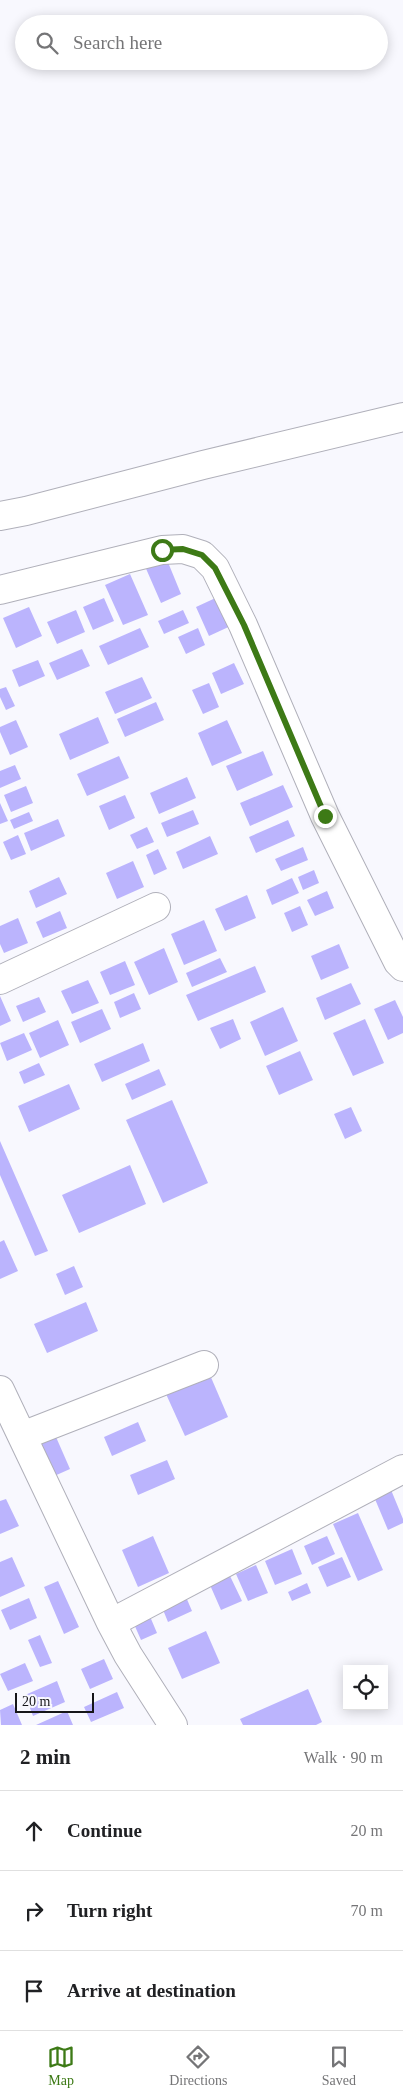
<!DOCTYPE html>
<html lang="en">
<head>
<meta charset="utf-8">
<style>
	body { margin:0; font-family:"Times New Roman",serif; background:#f2f2f2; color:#202124 }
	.controls { position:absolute; right:15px; bottom:15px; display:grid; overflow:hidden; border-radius:0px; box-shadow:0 2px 12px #0003 }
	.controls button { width:45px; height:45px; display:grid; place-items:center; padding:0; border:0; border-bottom:1px solid #e0e0e0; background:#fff; color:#202124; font:25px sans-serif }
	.scale { position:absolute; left:15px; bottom:12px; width:79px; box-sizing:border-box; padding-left:5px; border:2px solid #161619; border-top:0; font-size:14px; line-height:18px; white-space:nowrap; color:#161619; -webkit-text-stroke:4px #f8f8fe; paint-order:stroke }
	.stop { position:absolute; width:15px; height:15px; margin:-11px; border:4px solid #3d7a16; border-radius:50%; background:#fff }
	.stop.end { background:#3d7a16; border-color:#fff; box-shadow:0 1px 5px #0008 }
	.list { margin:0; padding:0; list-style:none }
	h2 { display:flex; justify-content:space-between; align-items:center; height:65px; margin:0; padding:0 20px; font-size:21px }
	h2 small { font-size:16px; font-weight:400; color:#757577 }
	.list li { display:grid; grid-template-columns:32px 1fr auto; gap:15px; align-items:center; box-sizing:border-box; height:80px; padding:0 20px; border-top:1px solid #e0e0e0 }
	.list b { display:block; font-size:19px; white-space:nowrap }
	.list em { font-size:16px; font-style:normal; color:#757577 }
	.icon { flex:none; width:28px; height:28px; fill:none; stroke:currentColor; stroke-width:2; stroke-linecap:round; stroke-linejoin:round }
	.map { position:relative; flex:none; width:403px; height:1725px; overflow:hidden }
	.search { position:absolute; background:#fff; box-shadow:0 2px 12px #0003; left:15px; right:15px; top:15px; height:55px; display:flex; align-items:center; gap:12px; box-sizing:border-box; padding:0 18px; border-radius:28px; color:#757577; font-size:19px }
	.sheet { height:305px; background:#fff }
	nav { display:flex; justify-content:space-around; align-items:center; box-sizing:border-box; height:70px; border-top:1px solid #e0e0e0; background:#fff; font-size:14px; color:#757577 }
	nav a { display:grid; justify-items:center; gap:2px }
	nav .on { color:#3d7a16 }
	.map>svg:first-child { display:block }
	.building { fill:#bbb4fd }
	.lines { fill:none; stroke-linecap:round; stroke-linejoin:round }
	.minor-casing { stroke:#b0b0ba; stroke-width:30 }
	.secondary-casing { stroke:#b0b0ba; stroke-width:30 }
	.minor { stroke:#fff; stroke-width:28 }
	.secondary { stroke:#fff; stroke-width:28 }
	.route { stroke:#3d7a16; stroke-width:6 }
</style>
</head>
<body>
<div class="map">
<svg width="403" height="1725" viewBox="0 0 403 1725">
	<rect width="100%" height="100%" fill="#f8f8fe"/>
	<!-- building -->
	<path class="building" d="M165,555l16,39 -20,9 -17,-39z
		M130,574l18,41 -25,10 -18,-40z
		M222,595l13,29 -26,12 -13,-29z
		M104,598l10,23 -21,9 -10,-23z
		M29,607l13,29 -26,12 -13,-30z
		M76,610l9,22 -28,12 -10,-22z
		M183,610l6,13 -25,11 -6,-13z
		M140,628l9,19 -41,18 -9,-19z
		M198,628l7,17 -19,9 -8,-17z
		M82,649l8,17 -33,14 -8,-17z
		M38,660l7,16 -26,11 -7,-17z
		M234,663l10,21 -23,10 -9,-21z
		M142,677l10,21 -37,16 -10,-22z
		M209,683l10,24 -16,7 -11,-24z
		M6,687l9,19 -9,4 -6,-13v-8z
		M156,702l8,18 -39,17 -8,-18z
		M98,717l11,26 -39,17 -11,-26z
		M16,720l12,27 -18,8 -10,-23v-5z
		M227,720l15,33 -30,13 -14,-33z
		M263,751l10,24 -36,16 -11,-25z
		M119,756l10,22 -42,18 -10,-22z
		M15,765l6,14 -21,9v-17z
		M187,777l9,21 -37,16 -9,-21z
		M283,785l10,22 -43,19 -10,-23z
		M26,786l7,17 -22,9 -7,-17z
		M125,795l10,23 -26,12 -10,-24z
		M0,803l8,18 -8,3z
		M193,810l6,14 -32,13 -6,-14z
		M29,812l4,9 -19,8 -4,-9z
		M58,819l7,17 -34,15 -7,-18z
		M288,820l7,16 -39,17 -7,-16z
		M147,827l7,15 -17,7 -7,-14z
		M18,835l8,19 -15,6 -8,-18z
		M210,836l8,18 -35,15 -7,-17z
		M303,847l5,13 -27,11 -6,-12z
		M158,849l9,20 -13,6 -8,-20z
		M133,861l11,26 -27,12 -11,-26z
		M314,870l5,13 -16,7 -5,-13z
		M59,877l8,17 -31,14 -7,-17z
		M292,878l7,15 -27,12 -6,-15z
		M327,891l7,17 -19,8 -8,-16z
		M247,895l9,23 -31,13 -10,-22z
		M300,906l8,19 -16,7 -8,-19z
		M60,911l7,17 -24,10 -7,-16z
		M18,918l10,25 -24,10 -4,-9v-18z
		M204,920l13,31 -33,14 -13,-31z
		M339,944l10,24 -28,12 -10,-24z
		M164,948l14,34 -29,13 -15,-33z
		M220,958l7,14 -35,15 -6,-14z
		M125,961l10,24 -25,10 -10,-23z
		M255,966l11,26 -68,29 -12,-26z
		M88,980l11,23 -27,11 -11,-23z
		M351,983l10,21 -36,16 -9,-22z
		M134,993l7,16 -21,9 -6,-16z
		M0,996l11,25 -11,5z
		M39,997l7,15 -23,10 -7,-16z
		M395,1000l8,17v16l-15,7 -14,-31z
		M283,1007l15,34 -33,15 -15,-34z
		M102,1009l9,20 -31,14 -9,-21z
		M233,1019l8,20 -21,10 -10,-21z
		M365,1019l19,44 -31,13 -20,-43z
		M58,1020l11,25 -29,13 -11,-25z
		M24,1033l8,17 -25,11 -7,-18z
		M143,1043l7,18 -48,21 -8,-18z
		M300,1051l13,29 -34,15 -13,-29z
		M39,1063l6,12 -21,9 -5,-12z
		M159,1069l7,16 -34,15 -7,-16z
		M69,1084l11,25 -51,23 -11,-26z
		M172,1100l36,83 -45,20 -37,-83z
		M351,1107l11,24 -17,8 -11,-25z
		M0,1141l48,110 -13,5 -35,-81z
		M130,1165l16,39 -67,29 -17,-38z
		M4,1240l14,31 -18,8v-37z
		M74,1266l9,21 -18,8 -9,-21z
		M86,1302l12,29 -51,22 -13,-29z
		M210,1375l18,42 -43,19 -19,-42z
		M138,1422l8,19 -34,15 -8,-19z
		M56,1437l14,32 -18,8 -14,-33z
		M167,1460l8,19 -37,16 -8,-20z
		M389,1485l14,34v4l-15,7 -16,-38z
		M6,1499l13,27 -19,8v-33z
		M358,1513l25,57 -25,11 -25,-57z
		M153,1536l16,37 -31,14 -16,-37z
		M327,1536l8,18 -23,11 -8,-19z
		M292,1549l10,25 -27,11 -10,-24z
		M12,1557l13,29 -25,11v-35z
		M342,1557l9,20 -24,10 -9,-20z
		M256,1565l12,28 -20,8 -12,-27z
		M230,1576l12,25 -21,9 -11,-25z
		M58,1581l21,46 -15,7 -20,-47z
		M307,1583l4,10 -19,8 -4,-9z
		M183,1590l9,21 -24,11 -9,-22z
		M29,1598l8,20 -27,12 -9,-20z
		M146,1607l11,26 -16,7 -11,-25z
		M206,1631l14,32 -38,16 -14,-31z
		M40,1635l12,28 -12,4 -12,-27z
		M104,1659l9,20 -23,10 -9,-20z
		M25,1663l8,18 -25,10 -8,-17z
		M57,1681l8,21 -32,14 -8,-21z
		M308,1689l14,33 -6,3h-73l-3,-6z
		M117,1692l7,16 -33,14 -7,-15z
		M13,1704l9,21h-21l-1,-15z
		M67,1711l6,14h-37z"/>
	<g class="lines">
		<defs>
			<path id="minor" d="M0,590l162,-40 21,-1 19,6 13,13 28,57 82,191 73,146 5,5
				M0,980l156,-73
				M0,1390l111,233 17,32 45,70
				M22,1436l182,-71
				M111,1623l292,-154"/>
			<path id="secondary" d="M0,516l26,-5 177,-46 200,-48"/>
		</defs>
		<!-- minor casing -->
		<use href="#minor" class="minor-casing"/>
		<!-- secondary casing -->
		<use href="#secondary" class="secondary-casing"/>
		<!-- minor -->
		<use href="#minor" class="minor"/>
		<!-- secondary -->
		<use href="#secondary" class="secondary"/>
	</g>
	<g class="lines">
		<!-- route -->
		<path class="route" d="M162,550l21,-1 19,6 13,13 29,57 81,191"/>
	</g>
</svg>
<div class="controls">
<button><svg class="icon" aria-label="locate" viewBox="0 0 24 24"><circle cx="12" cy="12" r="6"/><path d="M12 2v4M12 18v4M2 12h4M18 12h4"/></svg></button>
</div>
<div class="scale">20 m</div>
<div class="stop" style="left:162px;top:550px"></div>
<div class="stop end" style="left:325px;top:816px"></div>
<div class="search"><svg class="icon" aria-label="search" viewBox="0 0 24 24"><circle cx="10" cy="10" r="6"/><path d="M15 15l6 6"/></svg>Search here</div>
</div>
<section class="sheet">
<h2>2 min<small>Walk · 90 m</small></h2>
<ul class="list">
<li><svg class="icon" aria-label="ahead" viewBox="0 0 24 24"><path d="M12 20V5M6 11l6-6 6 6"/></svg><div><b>Continue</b></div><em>20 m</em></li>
<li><svg class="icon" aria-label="right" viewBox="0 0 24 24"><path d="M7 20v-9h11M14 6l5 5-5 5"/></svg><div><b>Turn right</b></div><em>70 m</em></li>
<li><svg class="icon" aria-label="arrive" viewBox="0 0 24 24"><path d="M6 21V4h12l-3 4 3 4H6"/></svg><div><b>Arrive at destination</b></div></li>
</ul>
</section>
<nav>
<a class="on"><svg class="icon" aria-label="map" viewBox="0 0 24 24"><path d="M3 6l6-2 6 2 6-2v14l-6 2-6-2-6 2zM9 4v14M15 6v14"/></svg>Map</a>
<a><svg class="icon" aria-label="directions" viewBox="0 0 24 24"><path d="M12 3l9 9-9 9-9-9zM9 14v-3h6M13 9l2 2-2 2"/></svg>Directions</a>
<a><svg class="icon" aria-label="saved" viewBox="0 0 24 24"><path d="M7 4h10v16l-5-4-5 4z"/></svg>Saved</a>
</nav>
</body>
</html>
